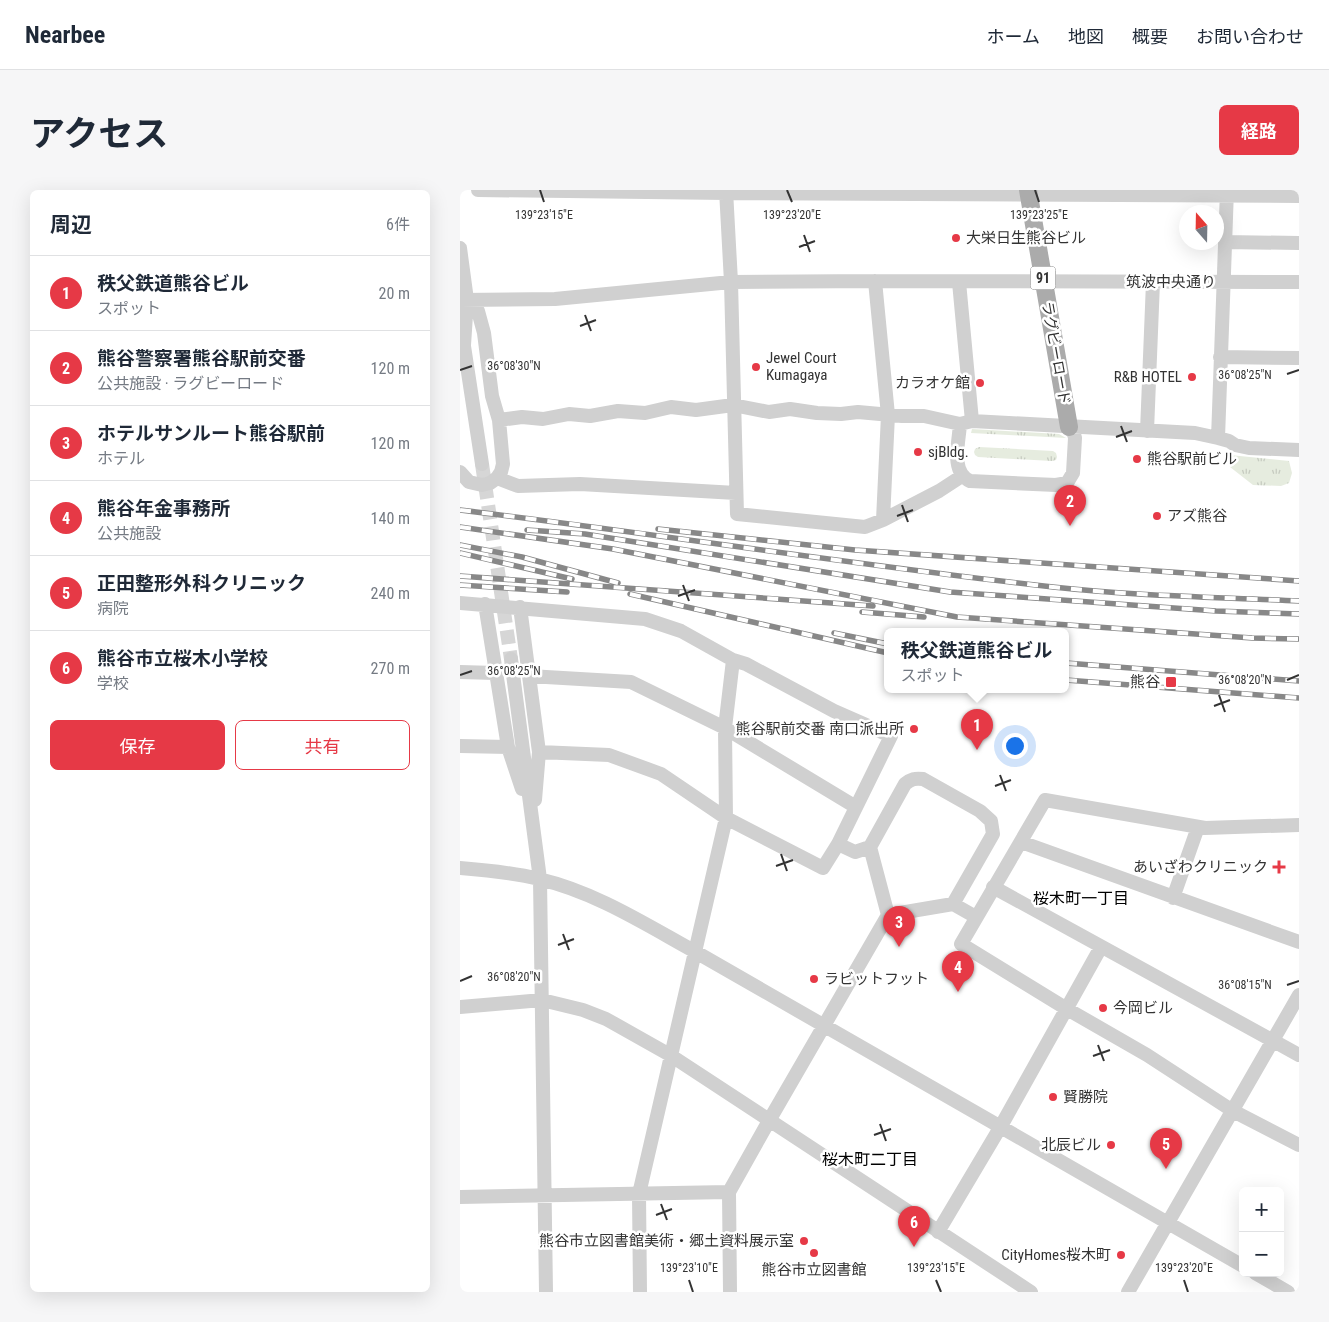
<!DOCTYPE html>
<html lang="ja">
<head>
<meta charset="utf-8">
<style>
	body { margin:0; font-family:"Roboto Condensed","Noto Sans JP",sans-serif; background:#f6f6f7; color:#1f2937 }
	.controls { position:absolute; right:15px; bottom:15px; display:grid; overflow:hidden; border-radius:8px; box-shadow:0 5px 20px #0002 }
	.controls button { width:45px; height:45px; display:grid; place-items:center; padding:0; border:0; border-bottom:1px solid #e0e1e3; background:#fff; color:#1f2937; font:25px sans-serif }
	.compass { position:absolute; left:719px; top:15px; width:45px; height:45px; border-radius:50%; background:#fff; box-shadow:0 5px 20px #0002; rotate:340deg }
	.you { position:absolute; left:554px; top:555px; width:18px; height:18px; margin:-12px; border:4px solid #fff; border-radius:50%; background:#1a73e8; box-shadow:0 0 0 8px #1a73e833 }
	.badge { display:grid; place-items:center; width:32px; height:32px; border-radius:50%; background:#e63946; color:#fff; font-size:16px; font-weight:700 }
	.pin { position:absolute; translate:-50% -41px; filter:drop-shadow(0 1px 2px #0008) }
	.pin::after { content:''; position:absolute; top:26px; width:18px; height:15px; background:inherit; clip-path:polygon(0 0,100% 0,50% 100%) }
	.popup { position:absolute; left:424px; top:438px; width:185px; height:65px; box-sizing:border-box; display:grid; place-content:center; border-radius:8px; background:#fff; filter:drop-shadow(0 1px 4px #0005); font-size:16px; white-space:nowrap; color:#747a83 }
	.popup b { font-size:19px; color:#1f2937 }
	.popup::after { content:''; position:absolute; left:50%; top:100%; margin-left:-10px; border:10px solid transparent; border-top-color:#fff }
	.list { margin:0; padding:0; list-style:none }
	h2 { display:flex; justify-content:space-between; align-items:center; height:65px; margin:0; padding:0 20px; font-size:21px }
	h2 small { font-size:16px; font-weight:400; color:#747a83 }
	.list li { display:grid; grid-template-columns:32px 1fr auto; gap:15px; align-items:center; box-sizing:border-box; height:75px; padding:0 20px; border-top:1px solid #e0e1e3 }
	.list b { display:block; font-size:19px; white-space:nowrap }
	.list p { margin:0; font-size:16px; white-space:nowrap; color:#747a83 }
	.list em { font-size:16px; font-style:normal; color:#747a83 }
	.actions { display:flex; gap:10px; padding:15px 20px }
	.actions a { flex:1; padding:11px 0; border:1px solid #e63946; border-radius:8px; text-align:center; font-size:18px; color:#e63946 }
	.actions .main { background:#e63946; color:#fff }
	.map { position:relative; flex:none; width:839px; height:1102px; overflow:hidden; border-radius:8px }
	header { display:flex; align-items:center; gap:30px; box-sizing:border-box; height:70px; padding:0 25px; background:#fff; border-bottom:1px solid #e0e1e3 }
	header strong { font-size:24px }
	nav { display:flex; gap:28px; margin-inline-start:auto; font-size:18px }
	.intro { display:flex; align-items:center; justify-content:space-between; box-sizing:border-box; height:120px; padding:0 30px }
	h1 { margin:0; font-size:35px }
	.button { padding:12px 22px; border-radius:8px; background:#e63946; color:#fff; font-size:18px; font-weight:700 }
	main { display:flex; gap:30px; padding:0 30px }
	aside { flex:1; background:#fff; border-radius:8px; box-shadow:0 5px 20px #0002 }
	.map>svg:first-child { display:block }
	.grass { fill:url(#grass-tufts) }
	.lines { fill:none; stroke-linecap:round; stroke-linejoin:round }
	.minor-tunnel { stroke:#d6d6d6; stroke-width:14; stroke-dasharray:14 7; stroke-linecap:butt }
	.minor { stroke:#d0d0d0; stroke-width:14 }
	.major { stroke:#ababab; stroke-width:18 }
	.rail-casing { stroke:#888; stroke-width:5.5 }
	.rail { stroke:#fff; stroke-width:4; stroke-dasharray:11; stroke-linecap:butt }
	.ticks { fill:none; stroke:#333; stroke-width:2 }
	.poi-dot { fill:#e63946; stroke:#fff; stroke-width:2 }
	.labels { text-anchor:middle; dominant-baseline:central; stroke-width:5; stroke-linejoin:round; paint-order:stroke }
	.shield { fill:#fff; stroke:#707070; stroke-width:1 }
	.shield-label { font-size:14px; font-weight:bold; fill:#333 }
	.poi-label { font-size:15px; fill:#333; stroke:#fff; text-anchor:start }
	.street-label { font-size:15px; fill:#333; stroke:#fff }
	.neighbourhood-label { font-size:16px; fill:#000; stroke:#fff }
	.ticks-label { font-size:12px; text-anchor:middle; fill:#333; stroke:#fff; stroke-width:5; stroke-linejoin:round; paint-order:stroke }
</style>
</head>
<body>
<header>
<strong>Nearbee</strong>
<nav><a>ホーム</a><a>地図</a><a>概要</a><a>お問い合わせ</a></nav>
</header>
<div class="intro"><h1>アクセス</h1><a class="button">経路</a></div>
<main>
<aside>
<h2>周辺<small>6件</small></h2>
<ul class="list">
<li><span class="badge">1</span><div><b>秩父鉄道熊谷ビル</b><p>スポット</p></div><em>20 m</em></li>
<li><span class="badge">2</span><div><b>熊谷警察署熊谷駅前交番</b><p>公共施設 · ラグビーロード</p></div><em>120 m</em></li>
<li><span class="badge">3</span><div><b>ホテルサンルート熊谷駅前</b><p>ホテル</p></div><em>120 m</em></li>
<li><span class="badge">4</span><div><b>熊谷年金事務所</b><p>公共施設</p></div><em>140 m</em></li>
<li><span class="badge">5</span><div><b>正田整形外科クリニック</b><p>病院</p></div><em>240 m</em></li>
<li><span class="badge">6</span><div><b>熊谷市立桜木小学校</b><p>学校</p></div><em>270 m</em></li>
</ul>
<div class="actions"><a class="main">保存</a><a>共有</a></div>
</aside>
<div class="map">
<svg width="839" height="1102" viewBox="0 0 839 1102">
	<defs>
		<pattern id="grass-tufts" width="24" height="20" patternUnits="userSpaceOnUse" patternTransform="scale(1.25)"><rect width="24" height="20" fill="#e6ecdf"/><path d="M3 7l-1-3M5 7V3M7 7l1-3M15 17l-1-3M17 17v-4M19 17l1-3" fill="none" stroke="#c6cbc0"/></pattern>
	</defs>
	<rect width="100%" height="100%" fill="#fff"/>
	<!-- grass -->
	<path class="grass" d="M512,239l87,5 7,4 -95,-5z
		M519,257l74,4 3,2 1,4 -1,3 -4,1 -74,-4 -3,-2 -1,-3 1,-3z
		M770,265l59,6 3,12 -3,10 -8,3 -28,-1 -23,-18 -2,-5z"/>
	<g class="lines">
		<!-- minor-tunnel -->
		<path class="minor-tunnel" d="M22,274l29,195"/>
		<!-- minor -->
		<path class="minor" d="M18,0l248,3 573,3
			M266,0l5,92 6,232 128,13 18,-7
			M765,52l74,1
			M0,58l7,52 -3,45
			M415,91l13,134 -5,105 56,-29 23,-15
			M499,92l13,139
			M0,110l95,-1 176,-17 144,-1 424,1
			M0,146l4,10 18,118
			M760,167l79,1
			M39,230l23,-3 21,2 26,-5 21,2 28,-5 27,2 26,-6 25,3 37,-5 36,7 21,-3 27,4 24,1 17,-2 44,4h22l36,8 12,-3 223,12 23,5 11,3 6,4 14,3 50,2
			M500,234c-1,18 -10,48 10,57l86,4 11,-2 6,-10 2,-35 -1,-4 -5,-7
			M687,241l6,-149
			M758,248l9,-248
			M0,282l9,10 13,3 8,-2 7,-5 4,-6 2,-8 -4,-44 -7,-24 -8,-63 -6,-22 -11,-11
			M37,288l21,8 62,-2 156,9
			M0,413l185,16 36,12 52,29 13,4 88,47 57,25 -53,108 -15,24 -97,-50 -65,-44 -52,-19 -70,-3
			M25,414l23,143 14,42
			M60,417l19,145 -4,48
			M51,469l29,220 6,413
			M0,482l35,1
			M69,486l102,6 94,46 131,79
			M0,556l48,1
			M839,635l-94,3 -160,-28 -84,144 106,65 80,46 86,56 66,34
			M561,652l278,100
			M378,654l17,8 15,-5 35,-63c6,-5 10,-6 18,-5l57,32 11,10 2,13 -40,70 -65,11
			M0,678c26,2 54,5 79,11 56,13 106,45 155,72l549,315
			M533,697l306,168
			M713,708l25,-71
			M493,714l23,13
			M0,817l82,-7 41,10 23,9 64,36 361,237
			M0,1007l269,-5
			M478,1042l63,-106 100,-179
			M795,1083l33,19
			M180,1102l-1,-98 87,-376 -1,-90 8,-68
			M270,1102l-1,-100 41,-73 118,-204 -18,-68
			M668,1102l171,-297"/>
		<!-- major -->
		<path class="major" d="M568,0l41,237"/>
		<defs>
			<path id="rail" d="M0,320c198,24 395,55 593,77 82,9 164,10 246,14
				M0,337l153,22 344,68 295,21 47,1
				M198,339l197,21 444,31
				M67,340l58,4 365,58 266,19 83,3
				M0,355l62,12 96,26
				M0,363l112,26
				M0,386l413,30
				M0,395l107,7
				M170,404l258,59
				M402,422l62,5
				M374,443l54,11
				M606,473l233,18
				M606,490l233,18"/>
		</defs>
		<!-- rail casing -->
		<use href="#rail" class="rail-casing"/>
		<!-- rail -->
		<use href="#rail" class="rail"/>
	</g>
	<!-- ticks -->
	<path class="ticks" d="M80,0l4,12M327,0l5,12M575,0l4,12M344,45l6,17M339,57l16,-6M125,125l6,16M120,136l16,-6M0,180l12,-4M827,184l12,-4M661,236l6,16M656,247l16,-6M442,315l6,17M437,326l16,-6M223,395l6,16M218,406l17,-6M0,485l12,-4M827,490l12,-5M759,505l6,17M754,516l16,-6M540,585l6,16M535,596l16,-6M321,664l6,17M316,676l17,-6M103,744l6,16M98,755l16,-6M0,791l12,-5M827,795l12,-4M638,855l6,16M633,866l17,-6M420,934l6,17M414,945l17,-6M201,1014l6,16M196,1025l16,-6M229,1090l4,12M476,1090l5,12M724,1090l4,12"/>
	<!-- markers -->
	<g class="poi-dot">
		<circle cx="496" cy="48" r="5"/>
		<circle cx="296" cy="177" r="5"/>
		<circle cx="732" cy="187" r="5"/>
		<circle cx="520" cy="193" r="5"/>
		<circle cx="458" cy="262" r="5"/>
		<circle cx="677" cy="269" r="5"/>
		<circle cx="697" cy="326" r="5"/>
		<rect x="705" y="486" width="12" height="12" rx="2.5"/>
		<circle cx="454" cy="539" r="5"/>
		<path d="M816.5 669.5h5v5h5v5h-5v5h-5v-5h-5v-5h5z"/>
		<circle cx="354" cy="789" r="5"/>
		<circle cx="643" cy="818" r="5"/>
		<circle cx="593" cy="907" r="5"/>
		<circle cx="651" cy="955" r="5"/>
		<circle cx="344" cy="1051" r="5"/>
		<circle cx="354" cy="1063" r="5"/>
		<circle cx="661" cy="1065" r="5"/>
	</g>
	<g class="labels">
		<!-- shield labels -->
		<rect class="shield" x="570.5" y="76.5" width="25" height="23" rx="4"/>
		<g class="shield-label">
			<text x="583" y="88">91</text>
		</g>
		<!-- poi labels -->
		<g class="poi-label">
			<text x="506" y="48">大栄日生熊谷ビル</text>
			<text x="306" y="168">Jewel Court<tspan x="306" dy="17">Kumagaya</tspan></text>
			<text x="722" y="187" text-anchor="end">R&amp;B HOTEL</text>
			<text x="510" y="193" text-anchor="end">カラオケ館</text>
			<text x="468" y="262">sjBldg.</text>
			<text x="687" y="269">熊谷駅前ビル</text>
			<text x="707" y="326">アズ熊谷</text>
			<text x="700" y="492" text-anchor="end">熊谷</text>
			<text x="444" y="539" text-anchor="end">熊谷駅前交番 南口派出所</text>
			<text x="808" y="677" text-anchor="end">あいざわクリニック</text>
			<text x="364" y="789">ラビットフット</text>
			<text x="653" y="818">今岡ビル</text>
			<text x="603" y="907">賢勝院</text>
			<text x="641" y="955" text-anchor="end">北辰ビル</text>
			<text x="334" y="1051" text-anchor="end">熊谷市立図書館美術・郷土資料展示室</text>
			<text x="651" y="1065" text-anchor="end">CityHomes桜木町</text>
			<text x="354" y="1080" text-anchor="middle">熊谷市立図書館</text>
		</g>
		<!-- street labels -->
		<g class="street-label">
			<text x="711" y="92">筑波中央通り</text>
			<text transform="translate(596 163) rotate(80)">ラグビーロード</text>
		</g>
		<!-- neighbourhood labels -->
		<g class="neighbourhood-label">
			<text x="621" y="708">桜木町一丁目</text>
			<text x="410" y="969">桜木町二丁目</text>
		</g>
	</g>
	<g class="ticks-label">
		<text x="579" y="29">139°23'25"E</text>
		<text x="84" y="29">139°23'15"E</text>
		<text x="332" y="29">139°23'20"E</text>
		<text x="54" y="180">36°08'30"N</text>
		<text x="785" y="189">36°08'25"N</text>
		<text x="54" y="485">36°08'25"N</text>
		<text x="785" y="494">36°08'20"N</text>
		<text x="54" y="791">36°08'20"N</text>
		<text x="785" y="799">36°08'15"N</text>
		<text x="229" y="1082">139°23'10"E</text>
		<text x="476" y="1082">139°23'15"E</text>
		<text x="724" y="1082">139°23'20"E</text>
	</g>
</svg>
<div class="controls">
<button>+</button>
<button>−</button>
</div>
<svg class="compass" viewBox="-18 -18 36 36"><path d="M0-13l5 13h-10z" fill="#e53935"/><path d="M0 13l5-13h-10z" fill="#747a83"/></svg>
<div class="you"></div>
<div class="pin badge" style="left:517px;top:560px">1</div>
<div class="popup"><b>秩父鉄道熊谷ビル</b>スポット</div>
<div class="pin badge" style="left:610px;top:336px">2</div>
<div class="pin badge" style="left:439px;top:757px">3</div>
<div class="pin badge" style="left:498px;top:802px">4</div>
<div class="pin badge" style="left:706px;top:979px">5</div>
<div class="pin badge" style="left:454px;top:1057px">6</div>
</div>
</main>
</body>
</html>
